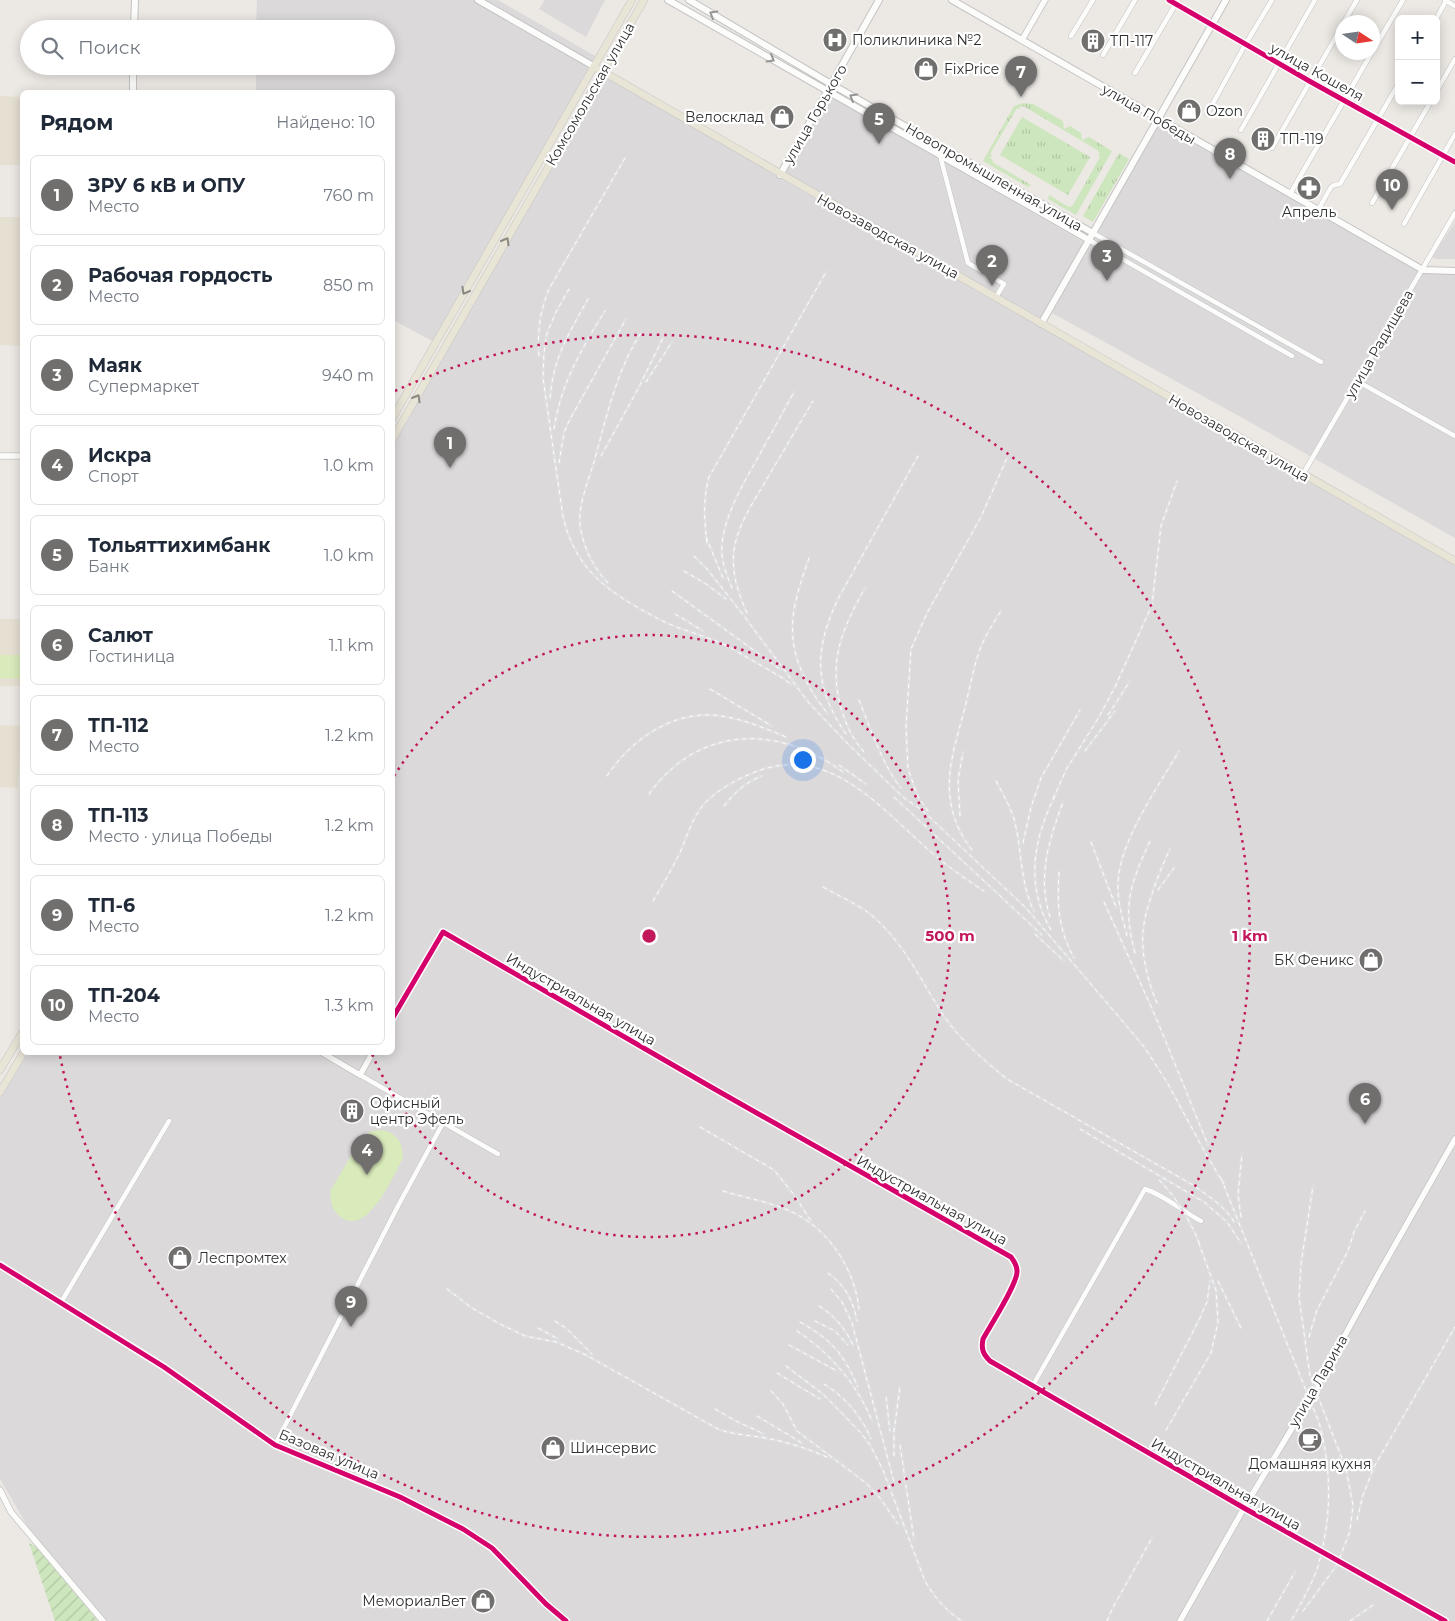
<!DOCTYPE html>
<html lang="ru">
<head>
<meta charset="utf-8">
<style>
	body { margin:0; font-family:Montserrat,sans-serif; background:#f2f2f3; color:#1f2937 }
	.controls { position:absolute; right:15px; top:15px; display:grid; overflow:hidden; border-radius:8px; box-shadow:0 2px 12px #0003 }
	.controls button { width:45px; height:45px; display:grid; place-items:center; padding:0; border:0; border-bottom:1px solid #e0e1e3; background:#fff; color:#1f2937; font:25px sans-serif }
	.compass { position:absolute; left:1335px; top:15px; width:45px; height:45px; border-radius:50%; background:#fff; box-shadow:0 2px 12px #0003; rotate:102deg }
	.you { position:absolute; left:802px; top:759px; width:18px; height:18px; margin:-12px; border:4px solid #fff; border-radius:50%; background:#1a73e8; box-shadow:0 0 0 8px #1a73e833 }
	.badge { display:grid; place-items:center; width:32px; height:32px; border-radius:50%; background:#706f6e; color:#fff; font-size:16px; font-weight:700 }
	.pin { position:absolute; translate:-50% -41px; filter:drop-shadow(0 1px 2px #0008) }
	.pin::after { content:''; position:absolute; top:26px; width:18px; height:15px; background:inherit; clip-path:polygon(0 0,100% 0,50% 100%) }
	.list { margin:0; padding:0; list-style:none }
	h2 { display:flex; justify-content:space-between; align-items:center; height:65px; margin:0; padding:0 20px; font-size:21px }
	h2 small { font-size:16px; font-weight:400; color:#747a83 }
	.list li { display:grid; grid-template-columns:32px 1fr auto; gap:15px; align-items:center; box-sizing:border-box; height:80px; margin:0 10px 10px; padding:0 10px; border:1px solid #e0e1e3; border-radius:8px }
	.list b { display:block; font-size:19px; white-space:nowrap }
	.list p { margin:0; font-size:16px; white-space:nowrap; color:#747a83 }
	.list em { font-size:16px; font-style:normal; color:#747a83 }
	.icon { flex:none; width:28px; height:28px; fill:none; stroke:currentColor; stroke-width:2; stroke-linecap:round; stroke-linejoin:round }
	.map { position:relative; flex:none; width:1455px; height:1621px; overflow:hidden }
	.search { position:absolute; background:#fff; box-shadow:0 2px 12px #0003; left:20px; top:20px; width:375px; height:55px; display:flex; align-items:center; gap:12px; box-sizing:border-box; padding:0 18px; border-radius:28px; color:#747a83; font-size:19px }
	.panel { position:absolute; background:#fff; box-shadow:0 2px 12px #0003; left:20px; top:90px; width:375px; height:965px; border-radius:8px }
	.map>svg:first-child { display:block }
	.industrial { fill:#dcd9db }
	.education { fill:#e6e0d3 }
	.grass { fill:url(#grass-tufts) }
	.garden { fill:url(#garden-furrows) }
	.pitch { fill:#d9eabb }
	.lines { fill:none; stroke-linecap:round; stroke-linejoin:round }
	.minor-casing { stroke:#c5c4c5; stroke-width:5.5 }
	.tertiary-casing { stroke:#c5c4c5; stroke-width:7 }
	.secondary-casing { stroke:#c5c4c5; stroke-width:8 }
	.primary-casing { stroke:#c6c5c4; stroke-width:8 }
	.minor { stroke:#fcfcfb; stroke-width:4.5 }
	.tertiary { stroke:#fcfcfb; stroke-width:5.5 }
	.secondary { stroke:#fcfcfb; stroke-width:6 }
	.primary { stroke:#e8e4d6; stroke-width:7 }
	.rail-casing { stroke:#dfdfe1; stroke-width:3 }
	.rail { stroke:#fff; stroke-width:1; stroke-dasharray:4; stroke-linecap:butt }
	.cycleway-casing { stroke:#fff; stroke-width:8 }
	.cycleway { stroke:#d6006c; stroke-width:5 }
	.oneway { stroke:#959594 }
	.oneway2 { stroke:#8b8982 }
	.ring { fill:none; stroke:#c2185b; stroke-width:2.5; stroke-dasharray:2.5 5 }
	.labels { text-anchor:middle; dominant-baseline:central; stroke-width:4.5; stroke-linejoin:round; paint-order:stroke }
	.poi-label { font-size:14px; fill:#2e2e2e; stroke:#fff; text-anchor:start }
	.street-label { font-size:14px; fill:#2e2e2e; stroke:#fff }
	.centre { fill:#c2185b; stroke:#fff; stroke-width:2.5 }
	.ring-label { font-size:15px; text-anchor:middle; font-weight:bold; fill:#c2185b; stroke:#fff; stroke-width:4.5; stroke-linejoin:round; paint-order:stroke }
</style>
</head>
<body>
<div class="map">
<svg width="1455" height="1621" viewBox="0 0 1455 1621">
	<defs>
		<pattern id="grass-tufts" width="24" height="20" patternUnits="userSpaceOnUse" patternTransform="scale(1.25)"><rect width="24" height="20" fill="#cee6be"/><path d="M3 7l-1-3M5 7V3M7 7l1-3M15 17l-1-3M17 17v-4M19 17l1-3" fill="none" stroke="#b1c6a4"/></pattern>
		<pattern id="garden-furrows" width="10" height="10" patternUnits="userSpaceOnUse" patternTransform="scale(1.25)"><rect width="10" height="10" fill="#cee6be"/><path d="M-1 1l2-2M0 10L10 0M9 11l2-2" fill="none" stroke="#b1c6a4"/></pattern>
	</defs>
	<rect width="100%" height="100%" fill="#ece8e4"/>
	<!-- industrial -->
	<path class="industrial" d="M257,0h241l99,57 -163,285 -41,-22 -1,-228h-136v-26h130v-37h-130z
		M545,0h60l-19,37 -47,-28z
		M603,72l852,489v1060h-1354l-62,-75 -39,-67v-387l24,-39 368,-1 1,-609z
		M828,95l257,148 -45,79 -257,-148z
		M1159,121l264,151 32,1v265l-207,-117 -196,-108z
		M1455,222v37h-19l-4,-2z"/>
	<!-- education -->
	<path class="education" d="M0,96l22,1v68h-22z
		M0,217h22v129l-22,-1z
		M0,619h22v67h-22z
		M0,725l21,1 -3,62 -18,-1z"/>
	<!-- grass -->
	<path class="grass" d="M1023,103l10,1 30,17 1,8 6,-3 11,7 1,7 7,-3 23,14 -36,64 -28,-16 1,-4 18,11 3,1 3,-2 27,-48 -2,-1 2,-3 -3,-3 -72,-43 -4,-1 -2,3 -2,-1 -27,46 2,1 -2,3 3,2 -1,2 39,23 -3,2 -45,-26 31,-55z
		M1022,117l68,40 -22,38 -68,-40z
		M1119,153l10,6 -36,63 -10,-6z"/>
	<!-- garden -->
	<path class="garden" d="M29,1543l8,4 61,74h-43z"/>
	<!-- pitch -->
	<path class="pitch" d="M0,655h22v24l-22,-1z
		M380,1130c16,1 25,14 22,30 -10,18 -36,81 -64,55 -7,-7 -8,-16 -7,-25l31,-53 9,-6z"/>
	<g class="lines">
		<defs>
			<path id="minor" d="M1169,0l142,82 144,80
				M1445,0l10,6
				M1436,19l10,-18
				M1344,22l13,-22
				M1071,36l22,-36
				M1372,52l31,-52
				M1103,55l32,-55
				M1135,73l43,-73
				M1436,92l19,-33
				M1207,114l38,-69 27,-45
				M1241,130l74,-130
				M1272,148l70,-122
				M940,155l28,108 36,21 -8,13
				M1290,194l82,-142
				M1372,203l59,-102
				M1318,210l13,-23 3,-2 6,-1 59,-101
				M1404,224l51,-90
				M1093,233l228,129
				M1089,240l203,116
				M1357,381l98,55
				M1303,474l152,-261
				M360,1075l138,79
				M60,1304l109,-183
				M1033,1385l112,-196c21,7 37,22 56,32
				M275,1445l123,-239 45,-83
				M1244,1508l201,113"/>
			<path id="tertiary" d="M1022,40l23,-40
				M0,456h22
				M392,1019l51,-87 268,155 300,170c3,4 6,9 6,14 1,12 -27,55 -34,68l-1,7 1,8 17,13 244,141
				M321,1052l39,23 13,-23
				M0,1265l164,102 111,78 125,52 63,32 29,19 54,56 20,17
				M0,1490l11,22 92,109
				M1180,1621l64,-113 71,-118 64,-117 76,-134"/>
			<path id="secondary" d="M478,0l117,67
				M668,0l421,240
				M689,0l142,84 262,149
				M952,0l471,270 32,1
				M134,29l1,-29
				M133,92v-26
				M780,175l99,-175
				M1041,324l185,-324"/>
			<path id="primary" d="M595,67l860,494
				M392,419l240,-419
				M392,440l252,-440
				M0,1070l22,-37
				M0,1092l24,-40"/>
		</defs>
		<!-- minor casing -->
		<use href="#minor" class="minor-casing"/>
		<!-- tertiary casing -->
		<use href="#tertiary" class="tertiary-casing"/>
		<!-- secondary casing -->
		<use href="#secondary" class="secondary-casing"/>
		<!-- primary casing -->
		<use href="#primary" class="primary-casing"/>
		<!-- minor -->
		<use href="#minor" class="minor"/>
		<!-- tertiary -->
		<use href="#tertiary" class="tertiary"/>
		<!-- secondary -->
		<use href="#secondary" class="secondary"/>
		<!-- primary -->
		<use href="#primary" class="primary"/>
		<defs>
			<path id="rail" d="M569,289l-13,23 -9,21 -3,20 -1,25 20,139c11,44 33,66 72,89 14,8 28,16 44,22 17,6 34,11 50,19
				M539,356c-2,-25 1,-45 10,-67l76,-131
				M646,382l26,-40
				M550,398c3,-40 19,-65 38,-99
				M554,429c6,-43 28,-82 51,-118
				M601,456l37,-67 25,-51
				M559,463l5,-30 5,-12 57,-102
				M706,537l17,41
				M707,543c-3,-23 -4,-44 2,-66l117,-205
				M694,556l13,13 34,43 68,91 39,41 56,54 18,12 104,98 104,122 15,18 23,36 39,72 17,28
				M809,558c-6,17 -12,35 -15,52 -7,40 10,74 34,104
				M684,571l22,13 20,15
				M608,583c-15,-15 -25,-37 -28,-58 -2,-20 8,-43 14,-63 12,-43 22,-91 47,-129
				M732,588c-4,-10 -9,-21 -10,-33 -3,-33 23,-74 39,-103 11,-20 22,-40 33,-60
				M672,591l109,79
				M747,613c-9,-20 -16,-41 -13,-63 4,-27 21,-50 34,-73 15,-25 30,-51 45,-76
				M675,614l28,17
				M724,644l57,33 11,8
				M710,689l62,37
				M859,700c10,25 25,68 42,88
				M1108,715l22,-34
				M846,734c-33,-47 -32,-86 -7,-137l79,-141
				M1085,751l30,-40
				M864,752c-11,-12 -18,-27 -23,-44 -13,-47 1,-79 24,-120
				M839,765l27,19
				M607,776c23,-35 62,-63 105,-61 26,2 50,12 74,22
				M996,781c8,15 17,30 20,46 6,29 5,58 18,84
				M649,794c50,-69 129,-70 194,-22
				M894,797l148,138
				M1053,799l14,-31 32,-51 16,-30 37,-82 9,-79 16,-45
				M724,806c10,-13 23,-25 38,-30
				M928,811l-10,-14 -10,-28 -2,-42 5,-78 16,-36 54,-96 26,-59
				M960,816l-2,-36 5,-28
				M1091,842l25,65
				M1023,843l8,-36 10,-29 39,-68
				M972,850c-12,-15 -20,-34 -22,-53 -4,-31 9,-64 16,-94 4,-16 7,-32 12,-48 5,-16 14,-30 23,-44
				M1059,872c-2,33 -1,56 15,86
				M823,887c17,10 38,18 53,32 28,26 44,59 64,91 17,27 42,49 67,69l186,106c15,11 32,21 41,37
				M1158,890l16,-22
				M653,901c10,-17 21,-35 29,-53 6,-15 11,-31 22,-44 11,-12 29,-23 44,-29 74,-34 123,23 173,68 19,18 41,34 63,48
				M1104,902l53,118 51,125
				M1050,917c-13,-40 -1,-77 13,-115
				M1051,930c-26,-45 -18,-91 5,-136
				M1035,934l29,27
				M1127,936c-4,-17 -10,-35 -9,-53 1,-41 40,-96 61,-132
				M1135,953c-13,-48 -5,-68 15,-112
				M1157,1003c-9,-21 -16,-49 -14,-72 2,-23 17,-61 27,-82
				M700,1127l74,43 21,26 16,25
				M1080,1129l124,73 23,20 14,21
				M1221,1178l88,220c4,11 10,21 12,32 11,45 10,92 -3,136 -6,19 -17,37 -27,55
				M1159,1180c18,18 30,39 40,62
				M723,1191c23,7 48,11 69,21 37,17 63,58 67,97
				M1241,1217l-3,-23 4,-40
				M828,1273c17,12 25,27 29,48
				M1218,1281l23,47
				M447,1289l25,19 26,15 27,13 31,6 30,13 132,74c16,6 31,6 47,9 23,4 44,11 64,20
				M831,1289l11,13 10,21 42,159
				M819,1306c16,10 26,22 34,39
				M555,1321l11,7 26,26
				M815,1321l20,10 13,14
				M800,1322c32,18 43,31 58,65
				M538,1328l20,11
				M797,1331c32,21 61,54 75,90
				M1309,1337l8,-27 31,-59 6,-19 11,-21
				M789,1345l48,26
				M786,1366l37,28 38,39 9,12 13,25 42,111c10,17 21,30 37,40
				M777,1373l43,26
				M824,1384c22,14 37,31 47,55
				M771,1391l12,13 14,27 69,52 14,15 18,26
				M886,1397l4,34
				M1155,1405l45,-87 7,-16 3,-21
				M715,1409l21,12 28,13
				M757,1416l45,27
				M1166,1430l45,-77 7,-31 -2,-32 -19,-52
				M900,1445l14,95
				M894,1456v-25l6,-44
				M1357,1520l6,-25 11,-28 81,-140
				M1303,1611l31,-42 5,-9 11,-29 3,-26 -7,-36 -36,-93 -11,-79 2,-33 12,-78
				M1107,1621l5,-12 40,-71
				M1267,1621l28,-49
				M1350,1621l23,-16"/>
		</defs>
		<!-- rail casing -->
		<use href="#rail" class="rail-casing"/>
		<!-- rail -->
		<use href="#rail" class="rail"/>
		<defs>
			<path id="cycleway" d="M1169,0l142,82 144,80
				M392,1019l51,-87 268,155 300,170c3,4 6,9 6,14 1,12 -27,55 -34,68 -2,10 0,15 7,22l254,147 201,113
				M0,1265l164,102 111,78 125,52 63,32 29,19 54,56 20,17"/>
		</defs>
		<!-- cycleway casing -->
		<use href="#cycleway" class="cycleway-casing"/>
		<!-- cycleway -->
		<use href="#cycleway" class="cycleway"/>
	</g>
	<!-- one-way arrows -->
	<defs><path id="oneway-chevron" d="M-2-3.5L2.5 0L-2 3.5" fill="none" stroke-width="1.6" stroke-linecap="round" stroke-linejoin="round" transform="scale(1.25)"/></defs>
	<g class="oneway">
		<use href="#oneway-chevron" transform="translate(713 14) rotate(-149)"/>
		<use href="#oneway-chevron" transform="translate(771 59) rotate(30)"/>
		<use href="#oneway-chevron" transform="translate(853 97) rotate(-150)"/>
	</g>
	<g class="oneway2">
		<use href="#oneway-chevron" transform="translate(506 241) rotate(-60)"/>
		<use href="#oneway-chevron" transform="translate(465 291) rotate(120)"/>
		<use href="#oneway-chevron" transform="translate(417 398) rotate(-60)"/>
	</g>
	<!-- distance rings -->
	<g class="ring">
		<path d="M394 776A301 301 0 1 1 372 1054"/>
		<path d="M395 391A601 601 0 1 1 60 1056"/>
	</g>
	<!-- icons -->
	<defs>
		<symbol id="hospital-disc" viewBox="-11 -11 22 22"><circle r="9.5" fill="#706f6e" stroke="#fff"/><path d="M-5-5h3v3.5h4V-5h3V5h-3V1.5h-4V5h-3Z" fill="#fff"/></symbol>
		<symbol id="building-disc" viewBox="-11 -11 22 22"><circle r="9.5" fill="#706f6e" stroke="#fff"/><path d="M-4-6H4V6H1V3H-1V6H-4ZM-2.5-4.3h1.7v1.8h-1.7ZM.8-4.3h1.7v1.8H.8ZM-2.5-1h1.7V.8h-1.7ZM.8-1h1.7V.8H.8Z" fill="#fff"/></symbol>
		<symbol id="shop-disc" viewBox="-11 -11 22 22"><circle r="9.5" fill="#706f6e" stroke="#fff"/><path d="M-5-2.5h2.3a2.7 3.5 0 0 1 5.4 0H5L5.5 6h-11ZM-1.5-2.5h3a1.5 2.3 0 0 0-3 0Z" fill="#fff"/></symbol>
		<symbol id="pharmacy-disc" viewBox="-11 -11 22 22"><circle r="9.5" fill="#706f6e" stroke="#fff"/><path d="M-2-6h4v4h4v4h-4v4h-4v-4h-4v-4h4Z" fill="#fff"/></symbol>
		<symbol id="cafe-disc" viewBox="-11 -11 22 22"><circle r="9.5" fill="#706f6e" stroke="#fff"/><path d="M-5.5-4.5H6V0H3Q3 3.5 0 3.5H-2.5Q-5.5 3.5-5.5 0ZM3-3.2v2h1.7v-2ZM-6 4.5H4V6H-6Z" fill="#fff"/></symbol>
	</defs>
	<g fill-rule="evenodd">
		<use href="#hospital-disc" x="821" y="26" width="28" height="28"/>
		<use href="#building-disc" x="1079" y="27" width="28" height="28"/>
		<use href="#shop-disc" x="912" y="55" width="28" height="28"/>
		<use href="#shop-disc" x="1175" y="97" width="28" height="28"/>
		<use href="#shop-disc" x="768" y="103" width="28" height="28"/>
		<use href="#building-disc" x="1249" y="125" width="28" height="28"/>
		<use href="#pharmacy-disc" x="1295" y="174" width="28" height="28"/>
		<use href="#shop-disc" x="1357" y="946" width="28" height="28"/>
		<use href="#building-disc" x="338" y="1097" width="28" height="28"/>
		<use href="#shop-disc" x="166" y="1244" width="28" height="28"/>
		<use href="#cafe-disc" x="1296" y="1426" width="28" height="28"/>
		<use href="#shop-disc" x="539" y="1434" width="28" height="28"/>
		<use href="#shop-disc" x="469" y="1587" width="28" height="28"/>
	</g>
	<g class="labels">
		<!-- poi labels -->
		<g class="poi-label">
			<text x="852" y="40">Поликлиника №2</text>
			<text x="1110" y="41">ТП-117</text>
			<text x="944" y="69">FixPrice</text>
			<text x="1206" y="111">Ozon</text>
			<text x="764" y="117" text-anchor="end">Велосклад</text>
			<text x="1280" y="139">ТП-119</text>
			<text x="1309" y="212" text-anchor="middle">Апрель</text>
			<text x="1354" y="960" text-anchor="end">БК Феникс</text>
			<text x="370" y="1103">Офисный<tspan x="370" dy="16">центр Эфель</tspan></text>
			<text x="198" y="1258">Леспромтех</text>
			<text x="570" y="1448">Шинсервис</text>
			<text x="1310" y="1464" text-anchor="middle">Домашняя кухня</text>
			<text x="466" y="1601" text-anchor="end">МемориалВет</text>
		</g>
		<!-- street labels -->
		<g class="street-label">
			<text transform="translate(1317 72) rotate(29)">улица Кошеля</text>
			<text transform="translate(590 94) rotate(-60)">Комсомольская улица</text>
			<text transform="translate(815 114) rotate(-60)">улица Горького</text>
			<text transform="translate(1149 114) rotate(30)">улица Победы</text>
			<text transform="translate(994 177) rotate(30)">Новопромышленная улица</text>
			<text transform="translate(888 236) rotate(29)">Новозаводская улица</text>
			<text transform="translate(1379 344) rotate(-60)">улица Радищева</text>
			<text transform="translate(1239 438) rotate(30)">Новозаводская улица</text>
			<text transform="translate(581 999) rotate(30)">Индустриальная улица</text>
			<text transform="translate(932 1200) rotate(29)">Индустриальная улица</text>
			<text transform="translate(1318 1381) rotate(-60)">улица Ларина</text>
			<text transform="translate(329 1454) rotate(23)">Базовая улица</text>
			<text transform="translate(1226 1484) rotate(30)">Индустриальная улица</text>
		</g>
	</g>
	<circle cx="649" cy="936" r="8" class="centre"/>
	<g class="ring-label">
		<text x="950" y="941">500 m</text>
		<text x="1250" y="941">1 km</text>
	</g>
</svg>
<div class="controls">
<button>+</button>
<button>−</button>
</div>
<svg class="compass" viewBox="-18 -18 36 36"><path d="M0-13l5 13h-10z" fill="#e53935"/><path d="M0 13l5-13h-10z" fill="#747a83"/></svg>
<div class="you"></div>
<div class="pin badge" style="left:450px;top:468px">1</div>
<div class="pin badge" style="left:992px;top:286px">2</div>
<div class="pin badge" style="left:1107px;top:281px">3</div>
<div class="pin badge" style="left:367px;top:1175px">4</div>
<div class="pin badge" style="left:879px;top:144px">5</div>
<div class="pin badge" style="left:1365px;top:1124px">6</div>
<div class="pin badge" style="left:1021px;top:97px">7</div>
<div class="pin badge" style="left:1230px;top:179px">8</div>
<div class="pin badge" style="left:351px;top:1327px">9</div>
<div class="pin badge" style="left:1392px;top:210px">10</div>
<div class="search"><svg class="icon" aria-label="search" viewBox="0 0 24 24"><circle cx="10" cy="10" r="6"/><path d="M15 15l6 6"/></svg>Поиск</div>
<section class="panel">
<h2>Рядом<small>Найдено: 10</small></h2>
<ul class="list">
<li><span class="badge">1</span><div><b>ЗРУ 6 кВ и ОПУ</b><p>Место</p></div><em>760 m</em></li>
<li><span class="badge">2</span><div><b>Рабочая гордость</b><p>Место</p></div><em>850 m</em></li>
<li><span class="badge">3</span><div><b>Маяк</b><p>Супермаркет</p></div><em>940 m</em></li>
<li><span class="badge">4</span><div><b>Искра</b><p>Спорт</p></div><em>1.0 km</em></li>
<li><span class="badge">5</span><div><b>Тольяттихимбанк</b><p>Банк</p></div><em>1.0 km</em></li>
<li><span class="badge">6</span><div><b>Салют</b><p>Гостиница</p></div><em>1.1 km</em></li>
<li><span class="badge">7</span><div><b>ТП-112</b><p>Место</p></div><em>1.2 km</em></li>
<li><span class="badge">8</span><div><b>ТП-113</b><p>Место · улица Победы</p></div><em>1.2 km</em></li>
<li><span class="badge">9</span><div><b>ТП-6</b><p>Место</p></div><em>1.2 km</em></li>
<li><span class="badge">10</span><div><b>ТП-204</b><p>Место</p></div><em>1.3 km</em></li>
</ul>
</section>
</div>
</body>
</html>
